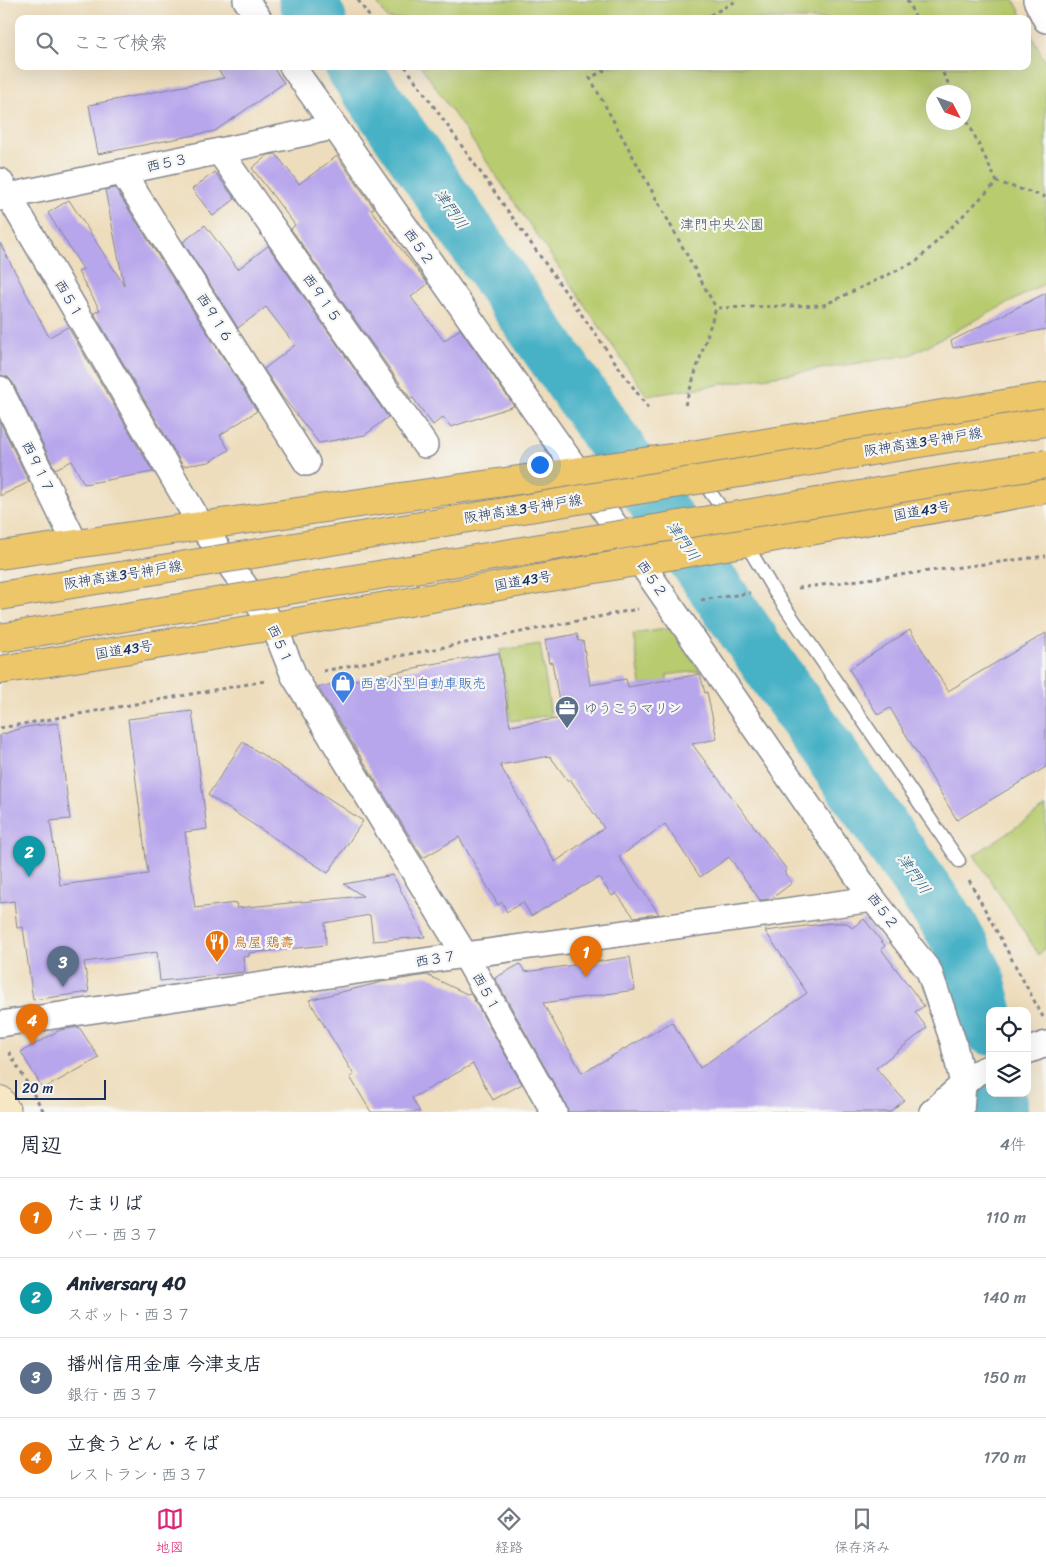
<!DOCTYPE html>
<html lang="ja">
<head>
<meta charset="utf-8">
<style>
	body { margin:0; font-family:Sriracha,"Klee One",sans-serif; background:#f6f6f7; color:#1f2937 }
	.controls { position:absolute; right:15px; bottom:15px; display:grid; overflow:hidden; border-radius:10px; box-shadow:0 5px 20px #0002 }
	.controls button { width:45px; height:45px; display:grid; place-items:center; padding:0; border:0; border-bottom:1px solid #e0e1e3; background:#fff; color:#1f2937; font:25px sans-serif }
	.compass { position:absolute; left:926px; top:85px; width:45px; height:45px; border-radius:50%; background:#fff; box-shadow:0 5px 20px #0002; rotate:131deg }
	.scale { position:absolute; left:15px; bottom:12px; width:91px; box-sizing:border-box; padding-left:5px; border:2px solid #1b2f5e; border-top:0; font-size:14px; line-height:18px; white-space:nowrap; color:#1b2f5e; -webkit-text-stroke:4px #f6f6f2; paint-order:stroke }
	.you { position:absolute; left:539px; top:464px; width:18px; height:18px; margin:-12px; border:4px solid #fff; border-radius:50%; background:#1a73e8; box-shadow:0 0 0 8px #1a73e833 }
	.badge { display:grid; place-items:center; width:32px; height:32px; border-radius:50%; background:#db2777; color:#fff; font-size:16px; font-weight:700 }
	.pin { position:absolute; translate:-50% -41px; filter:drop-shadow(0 1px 2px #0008) }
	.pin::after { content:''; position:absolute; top:26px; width:18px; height:15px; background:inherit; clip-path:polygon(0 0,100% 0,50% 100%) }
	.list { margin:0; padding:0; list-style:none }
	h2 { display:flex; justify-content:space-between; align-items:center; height:65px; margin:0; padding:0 20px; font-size:21px }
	h2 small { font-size:16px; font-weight:400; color:#747a83 }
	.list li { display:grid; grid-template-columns:32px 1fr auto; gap:15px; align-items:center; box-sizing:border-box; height:80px; padding:0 20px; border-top:1px solid #e0e1e3 }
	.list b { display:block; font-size:19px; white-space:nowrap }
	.list p { margin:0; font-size:16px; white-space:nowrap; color:#747a83 }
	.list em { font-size:16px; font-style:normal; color:#747a83 }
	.icon { flex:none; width:28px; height:28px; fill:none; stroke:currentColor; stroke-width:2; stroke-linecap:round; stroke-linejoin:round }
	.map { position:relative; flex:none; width:1046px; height:1112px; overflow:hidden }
	.search { position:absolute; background:#fff; box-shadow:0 5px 20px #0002; left:15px; right:15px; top:15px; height:55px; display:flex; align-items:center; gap:12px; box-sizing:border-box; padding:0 18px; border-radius:10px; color:#747a83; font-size:19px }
	.sheet { height:385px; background:#fff }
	nav { display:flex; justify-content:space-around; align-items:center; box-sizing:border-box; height:70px; border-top:1px solid #e0e1e3; background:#fff; font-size:14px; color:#747a83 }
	nav a { display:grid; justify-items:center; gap:2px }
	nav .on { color:#db2777 }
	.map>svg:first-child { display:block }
	.green { fill:#b8cb6e; stroke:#6a7d66; fill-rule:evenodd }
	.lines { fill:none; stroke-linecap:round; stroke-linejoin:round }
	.river { stroke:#47b1c6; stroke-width:55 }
	.building { fill:#b8a6ec; fill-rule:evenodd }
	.lane-casing { stroke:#84868d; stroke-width:15 }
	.street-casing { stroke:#84868d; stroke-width:28 }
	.secondary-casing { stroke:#84868d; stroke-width:30 }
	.highway-casing { stroke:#84868d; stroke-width:30 }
	.path { stroke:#84868d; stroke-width:3; stroke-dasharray:4 4; stroke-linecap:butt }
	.lane { stroke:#fff; stroke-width:12 }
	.street { stroke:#fff; stroke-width:25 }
	.secondary { stroke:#f7e8c3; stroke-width:28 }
	.highway { stroke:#ecc669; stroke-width:28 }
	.highway-bridge-casing { stroke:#84868d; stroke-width:30; stroke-linecap:butt }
	.highway-bridge { stroke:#ecc669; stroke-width:28 }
	.labels { text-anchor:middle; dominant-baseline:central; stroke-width:4.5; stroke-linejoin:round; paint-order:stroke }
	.street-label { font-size:14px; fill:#1b2f5e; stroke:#f6f6f2 }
	.park-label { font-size:14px; fill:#425662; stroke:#f6f6f2 }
	.shop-label { font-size:14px; fill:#366cbe; stroke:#f6f6f2; text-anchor:start }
	.service-label { font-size:14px; fill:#4e5e75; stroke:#f6f6f2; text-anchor:start }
	.food-label { font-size:14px; fill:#c56008; stroke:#f6f6f2; text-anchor:start }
	.water-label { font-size:15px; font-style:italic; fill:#2a5c82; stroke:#f6f6f2 }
</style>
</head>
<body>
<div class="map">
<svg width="1046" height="1112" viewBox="0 0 1046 1112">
	<rect width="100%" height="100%" fill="#f6f6f2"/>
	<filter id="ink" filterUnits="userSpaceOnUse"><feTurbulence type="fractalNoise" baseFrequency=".02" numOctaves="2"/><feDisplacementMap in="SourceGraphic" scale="10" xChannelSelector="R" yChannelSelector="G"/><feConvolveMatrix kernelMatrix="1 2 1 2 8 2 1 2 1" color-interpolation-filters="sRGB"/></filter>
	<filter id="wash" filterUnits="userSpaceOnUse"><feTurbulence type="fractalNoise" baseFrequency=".0096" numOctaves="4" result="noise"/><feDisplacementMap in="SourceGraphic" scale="20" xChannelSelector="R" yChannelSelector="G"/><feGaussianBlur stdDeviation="1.12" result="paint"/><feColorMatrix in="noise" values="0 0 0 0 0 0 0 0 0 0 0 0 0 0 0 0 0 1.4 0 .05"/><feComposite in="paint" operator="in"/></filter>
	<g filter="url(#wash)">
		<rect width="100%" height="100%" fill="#eeddbc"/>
		<!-- green -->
		<path class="green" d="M375,0h639l10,19h-636z
			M1027,26l19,37v220l-136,72 -263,41 -226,-330h606zM934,92h30v30h-30z
			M672,628l28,43 -33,4v6l-26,4 -8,-51z
			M540,644l11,71 -40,6 -11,-71z
			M1046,807v139l-7,9 -65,-100z"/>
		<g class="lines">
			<!-- river -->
			<path class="river" d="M306,0l13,19
				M352,66l599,861 26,50 13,51
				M998,1093l3,19"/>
		</g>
		<g id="blocks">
			<!-- building -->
			<path class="building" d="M215,66h57l12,17 -69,48 -117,23 -9,-49 135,-27z
				M276,154l23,30 38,-28 37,52 -3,2 57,74 -17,13 33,44 16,-12 54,77 -63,21 -8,-10 -10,8 -20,-27 -2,1 -120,-170 4,-4 -43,-57 16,-13z
				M215,172l20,27 -22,17 -21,-27z
				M115,188l142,223 -37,24 9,15 -20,12 -26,4 -89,-153 6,-3 -22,-38 5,-3 -35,-56 21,-13 55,85 -19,-95z
				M205,225l33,44 30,-23 120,171 -23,18 -46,8 -38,-48 -17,-26 31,-24 -29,-38 -28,21 -55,-86z
				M0,243l49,94 19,-10 85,145 -69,12 -12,-23 -17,8 -42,-86 -5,-6 -8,-2z
				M1046,293v36l-93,19 -2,-7z
				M0,422l29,60 -29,14z
				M910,630l38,61 98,-58v134l-89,53 -67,-112 -12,7 -29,-46z
				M577,634l1,7h5l7,44 36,-6 2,8 72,-13 5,19 2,-1 10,47 -25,5 95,126 -3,2 8,11 -21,16 -11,1 -31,-43 -29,20 -35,-53 -46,33 40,57 -25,3 -18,-24 -4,3 -13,-19 -68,39 -8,-14 -16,10 -5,-10 -4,3 -39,-68 -36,21 -105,-171 102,-19 -1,-2 80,-13 11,73 52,-8 -10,-56 -3,1 -4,-23zM550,756l18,25 2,-2 34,49 -49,34 -55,-97z
				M192,711l15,118 -22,3 10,76 41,-5 1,5 126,-12 -19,-12 49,-9 32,62 -52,4 -3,-26 -45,8 1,22 -77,8v3l-6,1 2,15 -85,9 -3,-29 -73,10 5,30 -56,8 -10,-73 -6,1 -3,-27 -14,2v-168l26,-8 32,-4 12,96 -20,2 10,64 88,-11 -20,-155z
				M243,742l120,79 -35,52 -120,-78z
				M864,919l21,27 -4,3 43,57 -9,6 12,16 -51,40 28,32 -14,12h-322l-2,-7 -71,-127 25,-14 5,8 105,-15 5,33 -92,13 39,70 90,-51 28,46 107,-75 -42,-62 66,-8h16l5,5z
				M427,975l40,19 3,-1 52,91 -29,16 -20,-36 -61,34 8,14h-49l-21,-35 4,-2 -45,-75 73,-18z
				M79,1027l20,31 -56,31 -22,-37 39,-22z"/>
		</g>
	</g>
	<g filter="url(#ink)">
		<use href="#blocks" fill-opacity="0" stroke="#84868d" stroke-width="1"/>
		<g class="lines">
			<defs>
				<path id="lane" d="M700,478l28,39
					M745,542l29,49 185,270"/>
				<path id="street" d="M246,0l13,19
					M1036,0l10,20
					M292,66l286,406 295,427 56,72 24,70 10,43 -2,28
					M219,151l206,294
					M122,172l185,291
					M0,181l202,346 72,99 20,50 171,279 89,157
					M0,198l333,-71
					M0,389l76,156
					M0,1024l465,-69 408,-56
					M1027,1051l19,-7
					M932,1112l44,-39 14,-6"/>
				<path id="secondary" d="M0,1100l7,12"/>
				<path id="highway" d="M0,555l685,-99 361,-59
					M0,670l274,-44 772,-137"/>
			</defs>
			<!-- lane casing -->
			<use href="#lane" class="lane-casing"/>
			<!-- street casing -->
			<use href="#street" class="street-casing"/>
			<!-- secondary casing -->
			<use href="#secondary" class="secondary-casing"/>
			<!-- highway casing -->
			<use href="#highway" class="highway-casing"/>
			<!-- path -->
			<path class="path" d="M358,0l13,19
				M907,0l9,19
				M703,19l35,-19
				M405,66l245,345
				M612,66l-22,12 126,230
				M939,66l14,26
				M964,114l33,68
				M685,405l31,-97 108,-3 93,-44 80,-79 49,15
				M798,588l248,-32
				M701,600l49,-7
				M323,671l315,-62
				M0,728l265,-47
				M969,880l74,137
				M9,1052l35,60"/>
			<!-- lane -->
			<use href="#lane" class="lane"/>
			<!-- street -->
			<use href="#street" class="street"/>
			<!-- secondary -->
			<use href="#secondary" class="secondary"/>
			<!-- highway -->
			<use href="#highway" class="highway"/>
			<defs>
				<path id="highway-bridge" d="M0,596l1046,-174
					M0,638l1046,-174"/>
			</defs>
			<!-- highway-bridge casing -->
			<use href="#highway-bridge" class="highway-bridge-casing"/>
			<!-- highway-bridge -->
			<use href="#highway-bridge" class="highway-bridge"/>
		</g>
	</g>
	<!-- icons -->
	<defs>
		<symbol id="shop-pin" viewBox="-11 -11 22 30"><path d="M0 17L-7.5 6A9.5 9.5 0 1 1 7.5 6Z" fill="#3f7fe0" stroke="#f6f6f2"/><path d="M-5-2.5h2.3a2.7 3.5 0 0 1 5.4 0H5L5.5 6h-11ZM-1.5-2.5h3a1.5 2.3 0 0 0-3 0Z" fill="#fff"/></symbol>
		<symbol id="office-pin" viewBox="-11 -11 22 30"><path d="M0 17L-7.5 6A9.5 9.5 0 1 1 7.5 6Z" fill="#5c6f8a" stroke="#f6f6f2"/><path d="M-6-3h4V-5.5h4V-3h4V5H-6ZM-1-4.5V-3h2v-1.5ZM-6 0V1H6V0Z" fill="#fff"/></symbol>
		<symbol id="restaurant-pin" viewBox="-11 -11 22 30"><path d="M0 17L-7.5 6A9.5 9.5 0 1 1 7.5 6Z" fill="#e8710a" stroke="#f6f6f2"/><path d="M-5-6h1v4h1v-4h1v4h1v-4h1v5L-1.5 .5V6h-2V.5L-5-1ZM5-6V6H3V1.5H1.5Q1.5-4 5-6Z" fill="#fff"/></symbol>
	</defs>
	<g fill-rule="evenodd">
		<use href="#shop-pin" x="329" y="669" width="28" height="38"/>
		<use href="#office-pin" x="553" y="694" width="28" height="38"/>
		<use href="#restaurant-pin" x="203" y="928" width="28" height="38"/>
	</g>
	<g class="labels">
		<!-- street labels -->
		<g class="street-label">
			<text transform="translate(167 163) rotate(-12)">西５３</text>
			<text transform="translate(419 247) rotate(55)">西５２</text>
			<text transform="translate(322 298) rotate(55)">西９１５</text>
			<text transform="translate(69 299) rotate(60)">西５１</text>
			<text transform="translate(215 318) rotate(58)">西９１６</text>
			<text transform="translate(923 442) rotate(-9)">阪神高速3号神戸線</text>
			<text transform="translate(38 467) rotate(64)">西９１７</text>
			<text transform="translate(523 509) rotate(-9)">阪神高速3号神戸線</text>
			<text transform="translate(922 511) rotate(-10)">国道43号</text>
			<text transform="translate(123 575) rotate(-9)">阪神高速3号神戸線</text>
			<text transform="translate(652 579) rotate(56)">西５２</text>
			<text transform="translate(523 581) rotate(-10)">国道43号</text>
			<text transform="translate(280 644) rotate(66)">西５１</text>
			<text transform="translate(124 650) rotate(-9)">国道43号</text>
			<text transform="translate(883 911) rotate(53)">西５２</text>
			<text transform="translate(436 959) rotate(-9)">西３７</text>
			<text transform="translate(486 992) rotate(61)">西５１</text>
		</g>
		<!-- park labels -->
		<g class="park-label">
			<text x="722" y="224">津門中央公園</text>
		</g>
		<!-- shop labels -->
		<g class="shop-label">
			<text x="360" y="683">西宮小型自動車販売</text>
		</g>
		<!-- service labels -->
		<g class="service-label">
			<text x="584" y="708">ゆうこうマリン</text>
		</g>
		<!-- food labels -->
		<g class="food-label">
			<text x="234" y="942">鳥屋 鶏壽</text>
		</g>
		<!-- water labels -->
		<g class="water-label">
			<text transform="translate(451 209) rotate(55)">津門川</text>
			<text transform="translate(683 541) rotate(55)">津門川</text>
			<text transform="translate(914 874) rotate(55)">津門川</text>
		</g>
	</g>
</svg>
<div class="controls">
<button><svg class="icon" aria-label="locate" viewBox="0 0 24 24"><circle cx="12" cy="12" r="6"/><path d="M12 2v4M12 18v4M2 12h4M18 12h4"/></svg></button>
<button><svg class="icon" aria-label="layers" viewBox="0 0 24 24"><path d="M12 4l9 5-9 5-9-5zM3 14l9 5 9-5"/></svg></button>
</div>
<svg class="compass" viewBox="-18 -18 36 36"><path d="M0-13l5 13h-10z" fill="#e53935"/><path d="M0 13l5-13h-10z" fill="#747a83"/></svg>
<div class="scale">20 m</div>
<div class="you"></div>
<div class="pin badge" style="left:586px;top:977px;background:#e8710a">1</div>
<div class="pin badge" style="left:29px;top:877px;background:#0f9aa8">2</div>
<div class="pin badge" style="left:63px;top:987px;background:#5c6f8a">3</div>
<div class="pin badge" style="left:32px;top:1045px;background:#e8710a">4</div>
<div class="search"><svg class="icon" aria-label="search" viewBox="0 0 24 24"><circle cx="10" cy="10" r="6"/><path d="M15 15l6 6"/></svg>ここで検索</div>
</div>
<section class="sheet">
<h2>周辺<small>4件</small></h2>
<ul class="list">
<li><span class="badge" style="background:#e8710a">1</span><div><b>たまりば</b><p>バー · 西３７</p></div><em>110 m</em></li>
<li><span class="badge" style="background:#0f9aa8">2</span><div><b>Aniversary 40</b><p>スポット · 西３７</p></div><em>140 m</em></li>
<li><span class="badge" style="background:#5c6f8a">3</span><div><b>播州信用金庫 今津支店</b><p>銀行 · 西３７</p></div><em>150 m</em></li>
<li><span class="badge" style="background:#e8710a">4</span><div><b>立食うどん・そば</b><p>レストラン · 西３７</p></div><em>170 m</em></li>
</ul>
</section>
<nav>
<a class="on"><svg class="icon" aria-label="map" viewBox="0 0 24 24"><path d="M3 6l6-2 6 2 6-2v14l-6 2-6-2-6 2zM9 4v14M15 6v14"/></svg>地図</a>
<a><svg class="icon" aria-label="directions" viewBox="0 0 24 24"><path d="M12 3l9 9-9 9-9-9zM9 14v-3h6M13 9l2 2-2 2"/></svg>経路</a>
<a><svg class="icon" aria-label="saved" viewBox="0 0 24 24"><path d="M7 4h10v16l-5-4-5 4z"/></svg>保存済み</a>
</nav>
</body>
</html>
